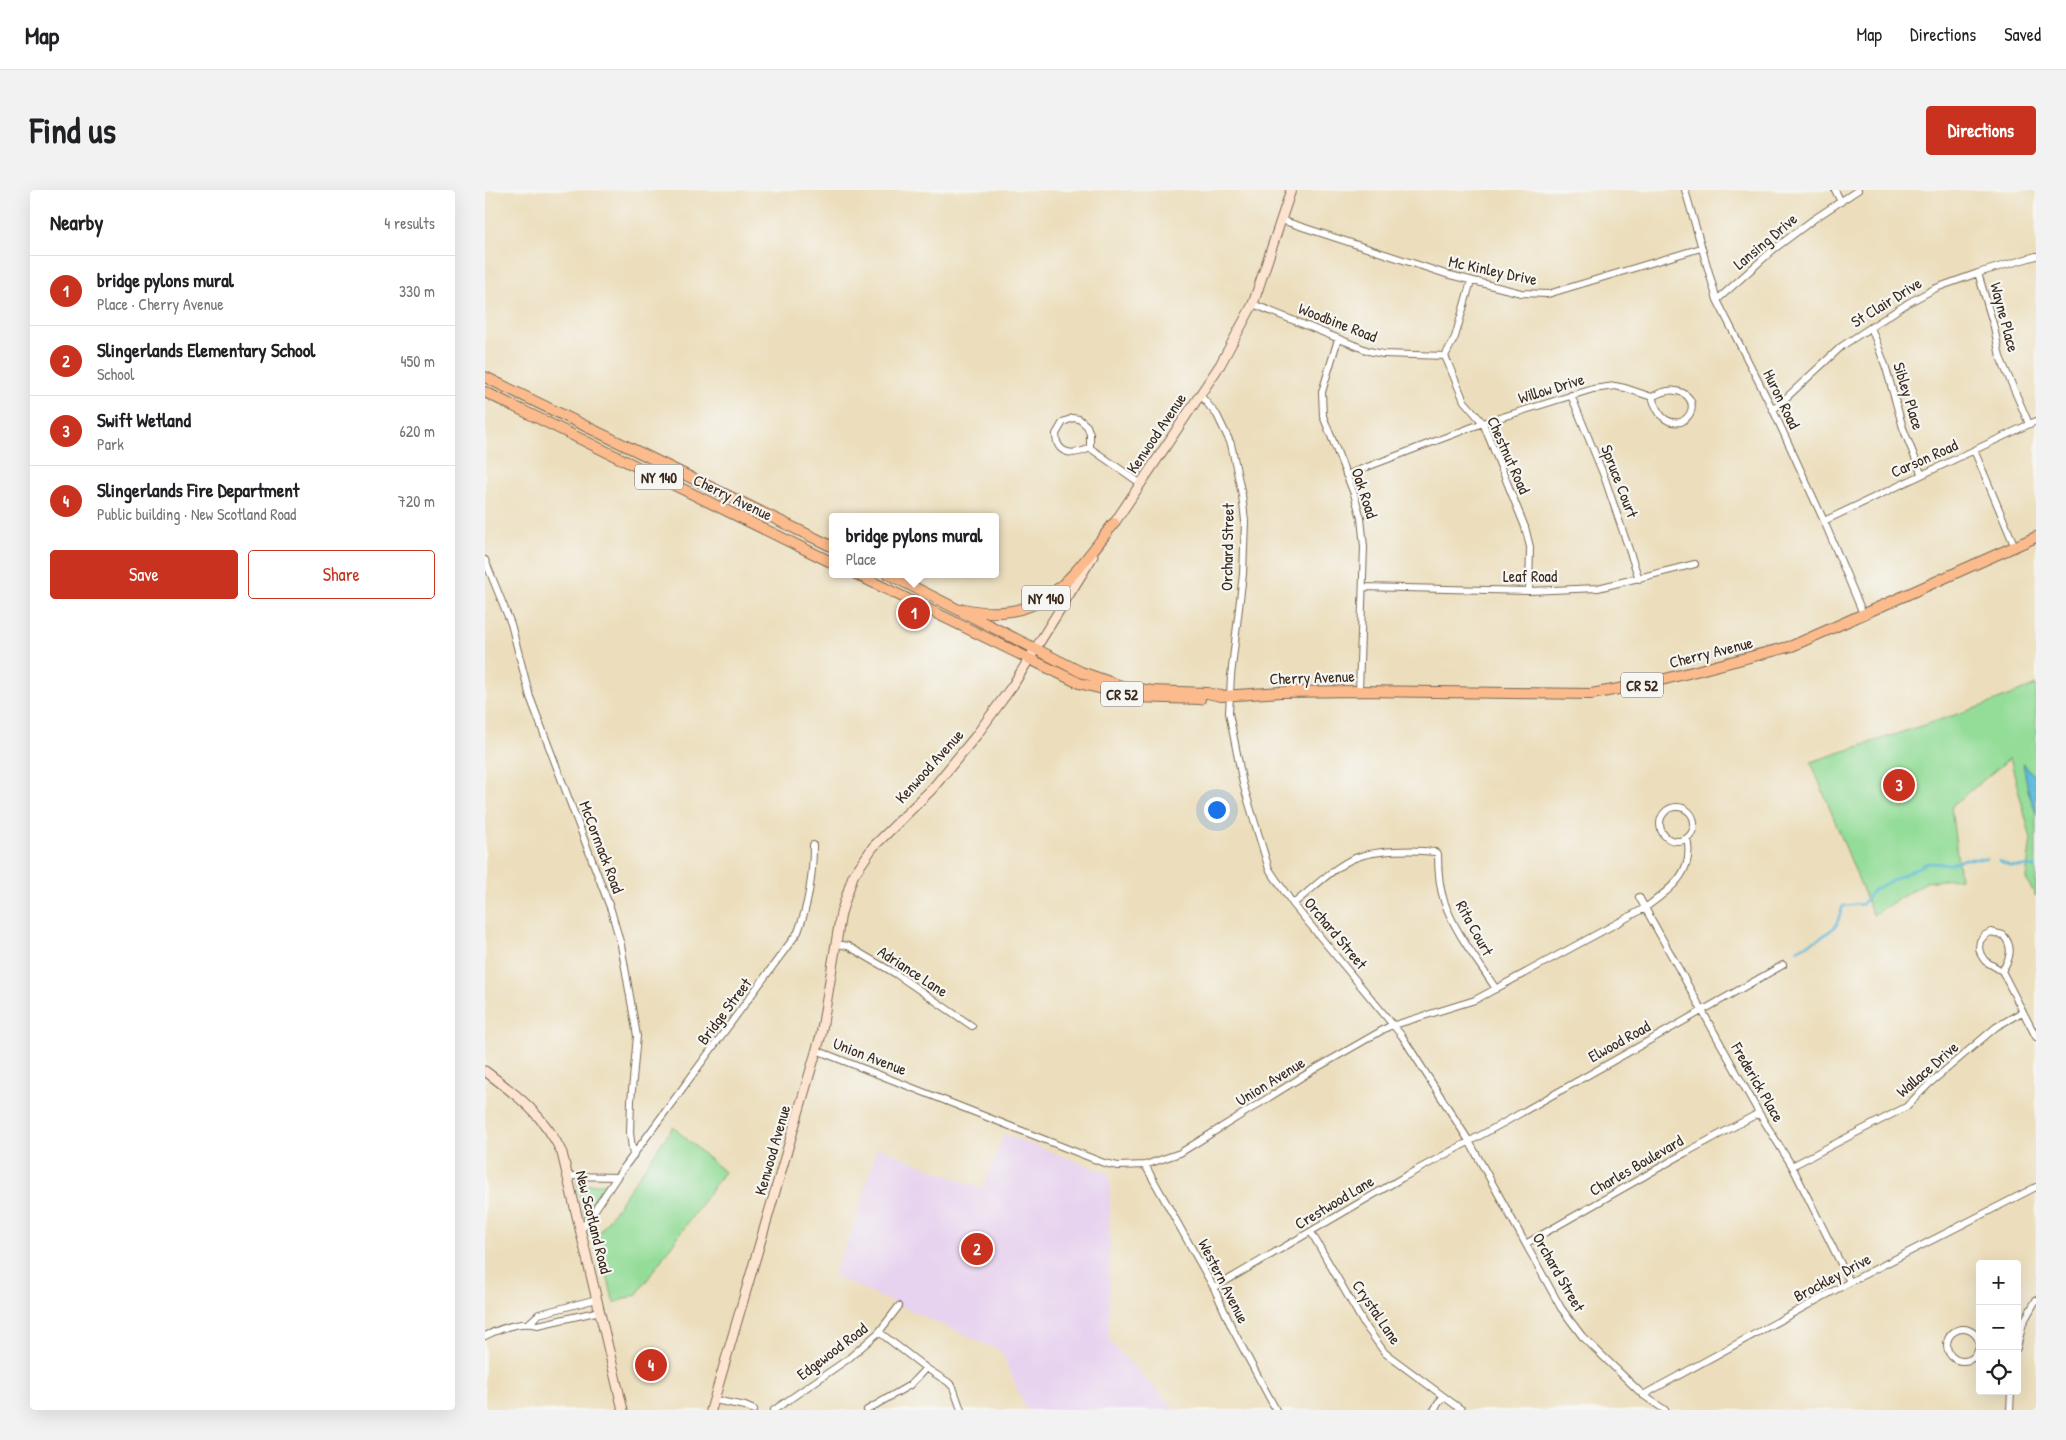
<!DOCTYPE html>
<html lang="en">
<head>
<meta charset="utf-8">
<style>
	body { margin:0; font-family:"Patrick Hand",sans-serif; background:#f2f2f2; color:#202124 }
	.controls { position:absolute; right:15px; bottom:15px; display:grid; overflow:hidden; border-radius:5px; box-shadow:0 5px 20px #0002 }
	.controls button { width:45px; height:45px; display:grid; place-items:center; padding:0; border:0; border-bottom:1px solid #e0e0e0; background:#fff; color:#202124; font:25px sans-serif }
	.you { position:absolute; left:731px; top:619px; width:18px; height:18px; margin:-12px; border:4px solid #fff; border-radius:50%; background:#1a73e8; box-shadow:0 0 0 8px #1a73e833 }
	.badge { display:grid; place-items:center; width:32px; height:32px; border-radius:50%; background:#c8321e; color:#fff; font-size:16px; font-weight:700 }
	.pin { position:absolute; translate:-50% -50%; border:2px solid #fff; box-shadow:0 1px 5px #0006 }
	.popup { position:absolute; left:344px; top:323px; width:170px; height:65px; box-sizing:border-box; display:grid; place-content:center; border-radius:5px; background:#fff; filter:drop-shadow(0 1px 4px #0005); font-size:16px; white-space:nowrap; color:#757577 }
	.popup b { font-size:19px; color:#202124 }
	.popup::after { content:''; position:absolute; left:50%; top:100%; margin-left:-10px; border:10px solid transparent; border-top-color:#fff }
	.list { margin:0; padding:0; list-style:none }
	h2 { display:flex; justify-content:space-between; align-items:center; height:65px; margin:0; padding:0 20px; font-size:21px }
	h2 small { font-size:16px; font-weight:400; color:#757577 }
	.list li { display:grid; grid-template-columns:32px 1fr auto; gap:15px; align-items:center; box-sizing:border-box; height:70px; padding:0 20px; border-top:1px solid #e0e0e0 }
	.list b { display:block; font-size:19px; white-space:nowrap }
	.list p { margin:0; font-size:16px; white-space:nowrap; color:#757577 }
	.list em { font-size:16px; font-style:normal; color:#757577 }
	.actions { display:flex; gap:10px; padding:15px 20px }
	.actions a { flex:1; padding:11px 0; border:1px solid #c8321e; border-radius:5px; text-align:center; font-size:18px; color:#c8321e }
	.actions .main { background:#c8321e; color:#fff }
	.icon { flex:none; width:28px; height:28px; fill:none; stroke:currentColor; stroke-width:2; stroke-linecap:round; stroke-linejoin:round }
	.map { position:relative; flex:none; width:1551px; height:1220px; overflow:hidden; border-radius:5px }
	header { display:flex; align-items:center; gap:30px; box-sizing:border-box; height:70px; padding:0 25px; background:#fff; border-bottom:1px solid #e0e0e0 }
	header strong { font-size:24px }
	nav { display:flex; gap:28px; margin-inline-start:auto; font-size:18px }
	.intro { display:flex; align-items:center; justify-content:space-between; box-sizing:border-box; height:120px; padding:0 30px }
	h1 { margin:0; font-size:35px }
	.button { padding:12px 22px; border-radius:5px; background:#c8321e; color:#fff; font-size:18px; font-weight:700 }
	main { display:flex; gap:30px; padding:0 30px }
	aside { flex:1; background:#fff; border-radius:5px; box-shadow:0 5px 20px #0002 }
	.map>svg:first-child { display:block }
	.built { fill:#e7d2ef }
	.green { fill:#94dd99; stroke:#68845c }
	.water { fill:#5db9db; stroke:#4c727c }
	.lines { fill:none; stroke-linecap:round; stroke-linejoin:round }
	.stream { stroke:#5db9db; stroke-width:2.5 }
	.minor-casing { stroke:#796955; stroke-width:8 }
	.secondary-casing { stroke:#796955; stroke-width:11 }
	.primary-casing { stroke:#796955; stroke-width:12 }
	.minor { stroke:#fff; stroke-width:6 }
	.secondary { stroke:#fde4d1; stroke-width:9 }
	.primary { stroke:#fbbb8c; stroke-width:10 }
	.labels { text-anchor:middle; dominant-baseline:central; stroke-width:4.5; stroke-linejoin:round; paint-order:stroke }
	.shield { fill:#f6f6f2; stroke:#73675e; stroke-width:1 }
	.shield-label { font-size:15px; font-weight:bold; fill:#3b2a1e }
	.street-label { font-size:16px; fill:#3b2a1e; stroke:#f6f6f2 }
</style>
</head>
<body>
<header>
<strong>Map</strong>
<nav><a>Map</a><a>Directions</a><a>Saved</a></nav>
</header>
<div class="intro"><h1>Find us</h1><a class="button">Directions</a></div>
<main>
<aside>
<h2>Nearby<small>4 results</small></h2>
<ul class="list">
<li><span class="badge">1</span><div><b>bridge pylons mural</b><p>Place · Cherry Avenue</p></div><em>330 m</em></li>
<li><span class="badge">2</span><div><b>Slingerlands Elementary School</b><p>School</p></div><em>450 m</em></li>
<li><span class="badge">3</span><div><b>Swift Wetland</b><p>Park</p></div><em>620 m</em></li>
<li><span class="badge">4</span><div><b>Slingerlands Fire Department</b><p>Public building · New Scotland Road</p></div><em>720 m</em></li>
</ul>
<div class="actions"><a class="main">Save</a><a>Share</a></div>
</aside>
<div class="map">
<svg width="1551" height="1220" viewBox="0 0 1551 1220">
	<rect width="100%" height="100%" fill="#f6f6f2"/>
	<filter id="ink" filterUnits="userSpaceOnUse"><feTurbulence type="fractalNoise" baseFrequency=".02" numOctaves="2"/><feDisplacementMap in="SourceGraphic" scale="10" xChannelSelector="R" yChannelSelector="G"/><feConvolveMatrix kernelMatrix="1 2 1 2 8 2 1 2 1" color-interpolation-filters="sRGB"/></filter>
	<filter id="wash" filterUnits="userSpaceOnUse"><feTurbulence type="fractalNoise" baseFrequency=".0096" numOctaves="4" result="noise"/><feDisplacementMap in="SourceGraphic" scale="20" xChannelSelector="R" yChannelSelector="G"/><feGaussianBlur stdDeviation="1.12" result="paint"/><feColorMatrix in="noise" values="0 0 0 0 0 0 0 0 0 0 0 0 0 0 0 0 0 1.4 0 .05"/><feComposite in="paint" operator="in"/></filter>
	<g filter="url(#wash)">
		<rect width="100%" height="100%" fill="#ecdebc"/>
		<!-- built -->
		<path class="built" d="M519,944l106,40 -1,167 67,69h-150l-25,-59 -168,-75 23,-55 21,-74 105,42z"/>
		<!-- green -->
		<path class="green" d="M1551,495v212l-10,-18 5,-40 -21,-81 -59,49 9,71 -34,4 -53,33 -62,-153 174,-57z
			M188,937l51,45 -87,122 -23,9 -17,-67z
			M91,991l10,4 23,-2 -24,35z"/>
		<!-- water -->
		<path class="water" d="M1538,573l13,15v35l-8,-22z"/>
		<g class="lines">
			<!-- stream -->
			<path class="stream" d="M1515,671l10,5 26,1
				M1312,760l25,-13 14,-11 7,-20 20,-2 10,-14 54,-27 24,1 14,-5h22"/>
		</g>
	</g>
	<g filter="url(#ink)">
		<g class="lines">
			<defs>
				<path id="minor" d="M1200,0l32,110 56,110 51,111 40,95
					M1350,0l6,12
					M796,30l165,54 75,19 27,1 153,-46
					M1493,83l16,54 6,30 29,67
					M986,91l-16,56 -10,19 19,45 19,22 42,104 5,20 -1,44
					M1232,110l57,-51 40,-30 44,-29
					M768,114l116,47 14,3 62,2
					M1386,137l15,41 17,60 18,45
					M853,149l-16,53 1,24 31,78 7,24 3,29 -5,144
					M715,205l17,20 14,29 11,51 3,26 -2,53 -12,102 -2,37 14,71 26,85 24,35 109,132 67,105 92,167 21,28 61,59 22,15
					M1086,205l33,81 35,103
					M1288,220l69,-64 66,-43 28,-15 42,-15 58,-17
					M588,228l6,1 8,7 3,8v14c-16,8 -34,7 -34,-14l7,-12z
					M605,258l50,35
					M1489,260l41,97
					M861,285l137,-52 110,-34 22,-3 10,2 27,9c5,15 12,28 29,25 24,-13 5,-45 -29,-25
					M1339,331l212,-100
					M0,370l26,64 19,73 81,213 10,35 16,91 -6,65 -1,32 3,23
					M878,397l166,4 69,-3 97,-24
					M1175 634a17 17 0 1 1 34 0a17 17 0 1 1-34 0Z
					M1154,707l120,216 33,53 58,116
					M808,714c17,-13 43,-39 62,-46 19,-8 59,-9 80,-6l3,2c0,16 1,32 6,47 11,32 34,60 52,88
					M352,754l11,2 48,28 76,52
					M1517,781c8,-12 12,-24 1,-36l-12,-3 -6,3 -5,6 -1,7 2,7 4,6 17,10 34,66
					M331,860l288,113 14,3 27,-1 35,-12 133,-83 75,-43 87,-27 170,-92c25,-19 50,-35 42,-70
					M660,975l69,123 18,40 44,82
					M1307,976l114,-59 23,-23 67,-57 26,-15
					M82,986l50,1
					M95,1042l37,-55 181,-245c11,-29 15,-56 15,-87
					M826,1042l53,92 21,29 77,57
					M1042,1053l158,-90 74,-40
					M729,1098l188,-110 103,-56 278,-157
					M44,1133l10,-9 58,-15
					M1462 1155a16 16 0 1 1 32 0a16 16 0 1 1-32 0Z
					M394,1142l47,36 22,14 5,5 8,23
					M0,1146c16,-8 36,-15 53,-11l62,-14
					M1532,1158l6,-25 13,-23
					M1158,1205l207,-113 186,-95
					M229,1210l31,6 9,4
					M289,1220l74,-51 31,-27 20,-26
					M382,1220l43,-25 16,-17
					M949,1220l9,-14
					M1525,1220l1,-19"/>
				<path id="secondary" d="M626,338l109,-163 33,-61 38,-114
					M0,881c32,24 60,45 77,82l61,257
					M226,1220l110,-375 20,-122 12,-37 20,-29 59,-58 43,-52 38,-52 80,-129"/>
				<path id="primary" d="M0,187l348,170
					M0,202l348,171
					M371,384l223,109 55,14 66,2
					M403,384l193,98 40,14 31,5 55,2 14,3 60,-4 78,-1 232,3 55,-10 146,-38 244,-109
					M479,419c80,17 107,-31 150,-86"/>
			</defs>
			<!-- minor casing -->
			<use href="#minor" class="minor-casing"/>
			<!-- secondary casing -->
			<use href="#secondary" class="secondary-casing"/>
			<!-- primary casing -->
			<use href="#primary" class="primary-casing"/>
			<!-- minor -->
			<use href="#minor" class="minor"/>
			<!-- secondary -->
			<use href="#secondary" class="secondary"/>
			<!-- primary -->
			<use href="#primary" class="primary"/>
		</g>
	</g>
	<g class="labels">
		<!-- shield labels -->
		<g class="shield">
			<rect x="150" y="274.5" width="48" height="25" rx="4"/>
			<rect x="537" y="395.5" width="48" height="25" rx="4"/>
			<rect x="1136" y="482.5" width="42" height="25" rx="4"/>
			<rect x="616" y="491.5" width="42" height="25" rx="4"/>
		</g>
		<g class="shield-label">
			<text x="174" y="287">NY 140</text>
			<text x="561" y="408">NY 140</text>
			<text x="1157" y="495">CR 52</text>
			<text x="637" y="504">CR 52</text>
		</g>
		<!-- street labels -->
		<g class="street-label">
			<text transform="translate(1280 51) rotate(-40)">Lansing Drive</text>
			<text transform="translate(1008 80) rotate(12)">Mc Kinley Drive</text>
			<text transform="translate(1401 112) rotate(-32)">St Clair Drive</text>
			<text transform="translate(1520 127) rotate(75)">Wayne Place</text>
			<text transform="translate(853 132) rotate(21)">Woodbine Road</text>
			<text transform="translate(1066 198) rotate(-17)">Willow Drive</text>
			<text transform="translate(1424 206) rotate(73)">Sibley Place</text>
			<text transform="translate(1297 209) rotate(64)">Huron Road</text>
			<text transform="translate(671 243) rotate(-56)">Kenwood Avenue</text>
			<text transform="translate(1024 265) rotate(66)">Chestnut Road</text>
			<text transform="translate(1439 268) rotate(-24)">Carson Road</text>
			<text transform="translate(1135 291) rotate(69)">Spruce Court</text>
			<text transform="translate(880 303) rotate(72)">Oak Road</text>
			<text transform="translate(248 307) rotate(26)">Cherry Avenue</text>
			<text transform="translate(742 357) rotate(-89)">Orchard Street</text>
			<text x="1045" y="386">Leaf Road</text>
			<text transform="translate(1226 462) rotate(-14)">Cherry Avenue</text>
			<text transform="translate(827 487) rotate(-2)">Cherry Avenue</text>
			<text transform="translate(444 576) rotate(-48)">Kenwood Avenue</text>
			<text transform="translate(117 657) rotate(69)">McCormack Road</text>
			<text transform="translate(990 738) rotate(61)">Rita Court</text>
			<text transform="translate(851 743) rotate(50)">Orchard Street</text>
			<text transform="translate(428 781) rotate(33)">Adriance Lane</text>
			<text transform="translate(239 821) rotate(-53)">Bridge Street</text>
			<text transform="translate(1134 851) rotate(-29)">Elwood Road</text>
			<text transform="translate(385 866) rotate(21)">Union Avenue</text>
			<text transform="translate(1442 879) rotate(-41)">Wallace Drive</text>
			<text transform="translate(785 891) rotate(-32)">Union Avenue</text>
			<text transform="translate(1273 892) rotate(60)">Frederick Place</text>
			<text transform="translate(287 960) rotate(-74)">Kenwood Avenue</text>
			<text transform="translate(1151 975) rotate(-30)">Charles Boulevard</text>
			<text transform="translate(849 1012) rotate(-31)">Crestwood Lane</text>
			<text transform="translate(109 1032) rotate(76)">New Scotland Road</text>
			<text transform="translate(1074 1082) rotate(60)">Orchard Street</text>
			<text transform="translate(1347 1087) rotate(-28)">Brockley Drive</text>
			<text transform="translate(739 1091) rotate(63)">Western Avenue</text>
			<text transform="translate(892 1122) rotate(56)">Crystal Lane</text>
			<text transform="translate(347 1161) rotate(-37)">Edgewood Road</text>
		</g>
	</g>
</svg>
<div class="controls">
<button>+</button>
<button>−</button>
<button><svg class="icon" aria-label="locate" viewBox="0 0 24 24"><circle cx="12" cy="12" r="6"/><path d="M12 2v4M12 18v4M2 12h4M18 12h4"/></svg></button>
</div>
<div class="you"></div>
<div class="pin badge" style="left:429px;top:423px">1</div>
<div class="popup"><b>bridge pylons mural</b>Place</div>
<div class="pin badge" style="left:492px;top:1059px">2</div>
<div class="pin badge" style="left:1414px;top:595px">3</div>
<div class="pin badge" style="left:166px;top:1175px">4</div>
</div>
</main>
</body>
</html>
